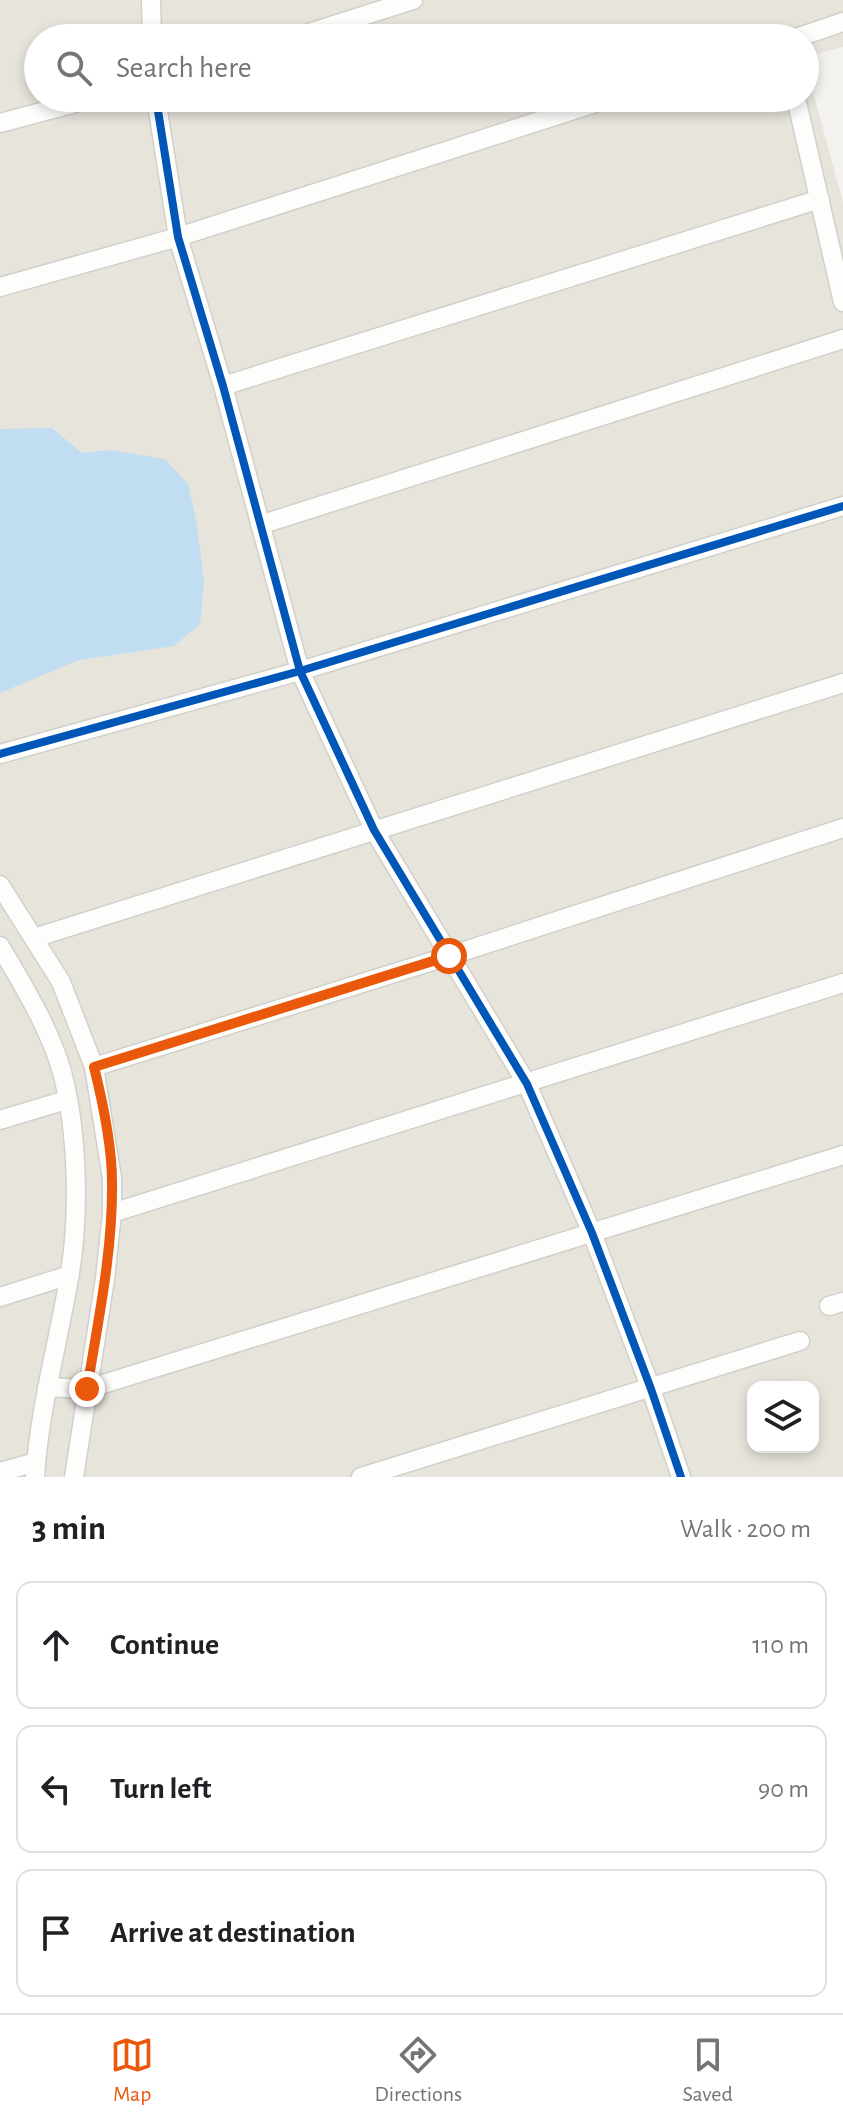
<!DOCTYPE html>
<html lang="en">
<head>
<meta charset="utf-8">
<style>
	body { margin:0; font-family:"Alegreya Sans",sans-serif; background:#f6f6f6; color:#202124 }
	.controls { position:absolute; right:24px; bottom:24px; display:grid; overflow:hidden; border-radius:16px; box-shadow:0 4px 12px #0003 }
	.controls button { width:72px; height:72px; display:grid; place-items:center; padding:0; border:0; border-bottom:2px solid #e0e0e0; background:#fff; color:#202124; font:40px sans-serif }
	.stop { position:absolute; width:24px; height:24px; margin:-18px; border:6px solid #ea580c; border-radius:50%; background:#fff }
	.stop.end { background:#ea580c; border-color:#fff; box-shadow:0 2px 8px #0008 }
	.list { margin:0; padding:0; list-style:none }
	h2 { display:flex; justify-content:space-between; align-items:center; height:104px; margin:0; padding:0 32px; font-size:34px }
	h2 small { font-size:26px; font-weight:400; color:#757577 }
	.list li { display:grid; grid-template-columns:52px 1fr auto; gap:24px; align-items:center; box-sizing:border-box; height:128px; margin:0 16px 16px; padding:0 16px; border:2px solid #e0e0e0; border-radius:16px }
	.list b { display:block; font-size:30px; white-space:nowrap }
	.list em { font-size:26px; font-style:normal; color:#757577 }
	.icon { flex:none; width:44px; height:44px; fill:none; stroke:currentColor; stroke-width:2; stroke-linecap:round; stroke-linejoin:round }
	.map { position:relative; flex:none; width:843px; height:1477px; overflow:hidden }
	.search { position:absolute; background:#fff; box-shadow:0 4px 12px #0003; left:24px; right:24px; top:24px; height:88px; display:flex; align-items:center; gap:20px; box-sizing:border-box; padding:0 28px; border-radius:44px; color:#757577; font-size:30px }
	.sheet { height:536px; background:#fff }
	nav { display:flex; justify-content:space-around; align-items:center; box-sizing:border-box; height:112px; border-top:2px solid #e0e0e0; background:#fff; font-size:22px; color:#757577 }
	nav a { display:grid; justify-items:center; gap:4px }
	nav .on { color:#ea580c }
	.map>svg:first-child { display:block }
	.residential { fill:#e7e4dc; fill-rule:evenodd }
	.water { fill:#c0ddf1 }
	.lines { fill:none; stroke-linecap:round; stroke-linejoin:round }
	.minor-casing { stroke:#d2d0cb; stroke-width:21 }
	.minor { stroke:#fdfdfc; stroke-width:18 }
	.cycleway-casing { stroke:#fff; stroke-width:13 }
	.cycleway { stroke:#0057b8; stroke-width:8 }
	.route { stroke:#ea580c; stroke-width:10 }
</style>
</head>
<body>
<div class="map">
<svg width="843" height="1477" viewBox="0 0 843 1477">
	<rect width="100%" height="100%" fill="#f4f2ee"/>
	<!-- residential -->
	<path class="residential" d="M0,0h843v47l-38,10v-19h-767v60h767v-35l38,139v1275h-843zM753,1387h60v60h-60z"/>
	<!-- water -->
	<path class="water" d="M52,428l30,25 28,-3 55,9 23,25 9,41 7,57 -4,42 -26,22 -95,14 -79,33v-264z"/>
	<g class="lines">
		<defs>
			<path id="minor" d="M151,0l1,38
				M293,38l120,-38
				M796,38l47,-16
				M156,98l22,139 45,149 77,285 74,159 153,254 65,149 59,156 30,88
				M796,98l47,204
				M0,123l94,-25
				M0,287l178,-50 433,-139
				M223,386l597,-187
				M260,525l583,-186
				M0,754l300,-83 543,-165
				M0,885l61,97 33,85 18,111v35l-7,66 -31,198
				M34,938l809,-255
				M0,946c23,39 50,83 62,126 16,60 18,146 7,206 -11,66 -30,132 -34,199
				M94,1067l355,-111 394,-128
				M0,1120l66,-20
				M112,1213l731,-230
				M0,1297l70,-22
				M829,1306l14,-4
				M47,1387l40,2 756,-234
				M0,1472l36,-10
				M361,1477l439,-136"/>
		</defs>
		<!-- minor casing -->
		<use href="#minor" class="minor-casing"/>
		<!-- minor -->
		<use href="#minor" class="minor"/>
		<defs>
			<path id="cycleway" d="M156,98l22,139 45,149 77,285 74,159 153,254 65,149 59,156 30,88
				M0,754l300,-83 543,-165"/>
		</defs>
		<!-- cycleway casing -->
		<use href="#cycleway" class="cycleway-casing"/>
		<!-- cycleway -->
		<use href="#cycleway" class="cycleway"/>
	</g>
	<g class="lines">
		<!-- route -->
		<path class="route" d="M87,1389c11,-68 26,-138 25,-207 0,-37 -9,-79 -18,-115l355,-111"/>
	</g>
</svg>
<div class="controls">
<button><svg class="icon" aria-label="layers" viewBox="0 0 24 24"><path d="M12 4l9 5-9 5-9-5zM3 14l9 5 9-5"/></svg></button>
</div>
<div class="stop" style="left:449px;top:956px"></div>
<div class="stop end" style="left:87px;top:1389px"></div>
<div class="search"><svg class="icon" aria-label="search" viewBox="0 0 24 24"><circle cx="10" cy="10" r="6"/><path d="M15 15l6 6"/></svg>Search here</div>
</div>
<section class="sheet">
<h2>3 min<small>Walk · 200 m</small></h2>
<ul class="list">
<li><svg class="icon" aria-label="ahead" viewBox="0 0 24 24"><path d="M12 20V5M6 11l6-6 6 6"/></svg><div><b>Continue</b></div><em>110 m</em></li>
<li><svg class="icon" aria-label="left" viewBox="0 0 24 24"><path d="M17 20v-9H6M10 6l-5 5 5 5"/></svg><div><b>Turn left</b></div><em>90 m</em></li>
<li><svg class="icon" aria-label="arrive" viewBox="0 0 24 24"><path d="M6 21V4h12l-3 4 3 4H6"/></svg><div><b>Arrive at destination</b></div></li>
</ul>
</section>
<nav>
<a class="on"><svg class="icon" aria-label="map" viewBox="0 0 24 24"><path d="M3 6l6-2 6 2 6-2v14l-6 2-6-2-6 2zM9 4v14M15 6v14"/></svg>Map</a>
<a><svg class="icon" aria-label="directions" viewBox="0 0 24 24"><path d="M12 3l9 9-9 9-9-9zM9 14v-3h6M13 9l2 2-2 2"/></svg>Directions</a>
<a><svg class="icon" aria-label="saved" viewBox="0 0 24 24"><path d="M7 4h10v16l-5-4-5 4z"/></svg>Saved</a>
</nav>
</body>
</html>
